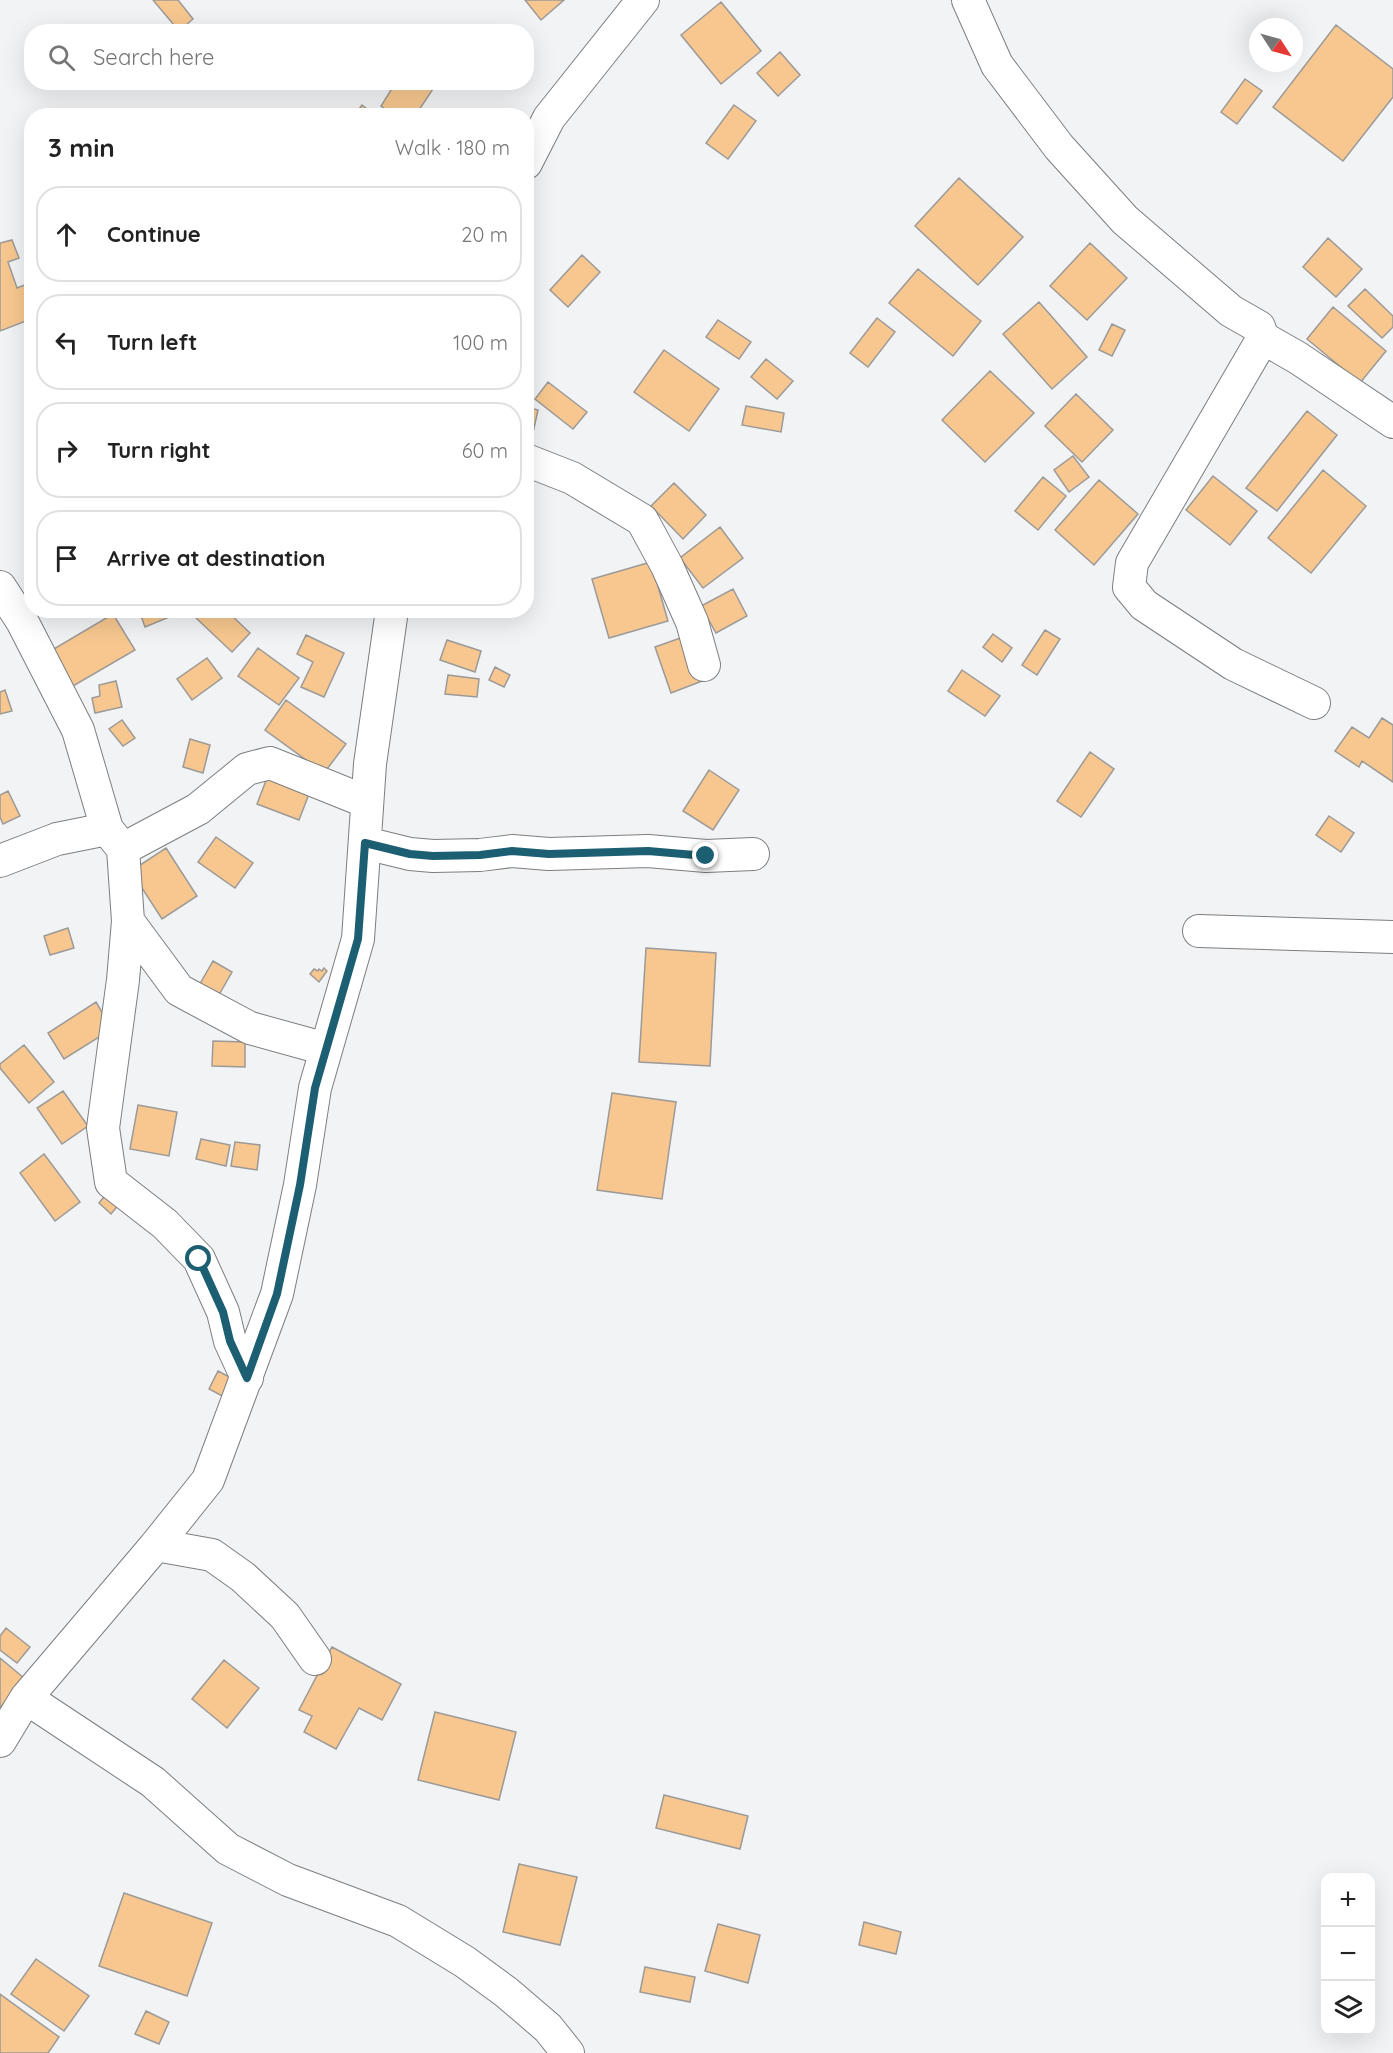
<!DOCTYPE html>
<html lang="en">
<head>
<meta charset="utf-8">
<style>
	body { margin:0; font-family:Quicksand,sans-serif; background:#f6f6f6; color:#222 }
	.controls { position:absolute; right:18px; bottom:18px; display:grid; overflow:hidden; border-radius:12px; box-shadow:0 6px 24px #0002 }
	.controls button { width:54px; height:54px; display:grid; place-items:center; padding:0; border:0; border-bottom:2px solid #e0e0e0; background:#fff; color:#222; font:30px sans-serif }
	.compass { position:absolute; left:1249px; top:18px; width:54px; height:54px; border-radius:50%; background:#fff; box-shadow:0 6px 24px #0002; rotate:126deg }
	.stop { position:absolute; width:18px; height:18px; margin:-14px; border:4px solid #1c5e72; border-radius:50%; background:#fff }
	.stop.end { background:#1c5e72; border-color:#fff; box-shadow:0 2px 6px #0008 }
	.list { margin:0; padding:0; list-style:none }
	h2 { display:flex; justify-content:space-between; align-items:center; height:78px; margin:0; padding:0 24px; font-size:26px }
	h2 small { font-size:20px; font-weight:400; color:#767676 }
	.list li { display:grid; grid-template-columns:39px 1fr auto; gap:18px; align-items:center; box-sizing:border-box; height:96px; margin:0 12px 12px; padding:0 12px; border:2px solid #e0e0e0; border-radius:24px }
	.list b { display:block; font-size:22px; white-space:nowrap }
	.list em { font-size:20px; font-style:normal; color:#767676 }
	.icon { flex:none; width:33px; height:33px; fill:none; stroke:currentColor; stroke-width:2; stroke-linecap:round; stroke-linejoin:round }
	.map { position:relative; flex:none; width:1393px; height:2053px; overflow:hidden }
	.search { position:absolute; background:#fff; box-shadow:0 6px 24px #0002; left:24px; top:24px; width:510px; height:66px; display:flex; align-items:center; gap:15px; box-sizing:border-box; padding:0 21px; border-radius:24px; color:#767676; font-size:22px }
	.panel { position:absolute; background:#fff; box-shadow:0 6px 24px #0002; left:24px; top:108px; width:510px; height:510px; border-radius:24px }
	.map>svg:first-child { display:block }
	.building { fill:#f7c78f; stroke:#9c9a98; stroke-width:1.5 }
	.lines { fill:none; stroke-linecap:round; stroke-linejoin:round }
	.street-casing { stroke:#7c7e80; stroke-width:34 }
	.street { stroke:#fff; stroke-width:32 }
	.route { stroke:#1c5e72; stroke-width:8 }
</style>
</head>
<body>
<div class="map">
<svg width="1393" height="2053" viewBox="0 0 1393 2053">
	<rect width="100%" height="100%" fill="#f1f3f5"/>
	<!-- building -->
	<path class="building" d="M153,0h25l15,19 -14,12z
		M525,0h39l-23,20z
		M721,2l40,49 -40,33 -40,-49z
		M1336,25l57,44v28l-50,64 -70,-54z
		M780,52l20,23 -22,21 -21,-23z
		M1245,79l17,12 -25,33 -16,-12z
		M396,82h27l10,7 -18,27h-20l-14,-10z
		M362,105l14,11h-22z
		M734,105l22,16 -28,38 -22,-16z
		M959,178l64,59 -45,48 -63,-59z
		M1328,238l34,31 -26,28 -33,-30z
		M12,240l7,18 -11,4 9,26 15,-6v27l-4,1 3,9 -31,12v-88z
		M1090,243l37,35 -40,42 -37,-34z
		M582,255l18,17 -32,35 -18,-17z
		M918,269l63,52 -28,35 -64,-53z
		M1365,289l28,27v11l-11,11 -34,-32z
		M1039,302l48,55 -35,32 -49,-55z
		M1333,307l53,44 -26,32 -53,-44z
		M877,318l18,14 -27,35 -18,-14z
		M718,320l33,22 -12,17 -33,-22z
		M1112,324l13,6 -13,26 -13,-6z
		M664,350l55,39 -30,42 -55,-39z
		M766,359l27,22 -16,18 -26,-22z
		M990,371l44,42 -49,49 -43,-42z
		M548,382l39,30 -14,17 -38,-30z
		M1076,394l37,36 -31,32 -37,-36z
		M746,406l38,7 -3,19 -39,-7z
		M526,407l12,3 -8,36h-4z
		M1307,411l30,24 -60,76 -31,-23z
		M1073,456l16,21 -20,15 -15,-22z
		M1323,470l43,36 -55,67 -43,-35z
		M1213,476l44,35 -27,34 -44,-35z
		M1043,477l23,19 -28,34 -23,-19z
		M1099,480l39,34 -44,51 -39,-35z
		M674,483l32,32 -23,24 -32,-33z
		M720,527l23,31 -40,30 -23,-30z
		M651,562l17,59 -59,17 -17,-59z
		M733,589l14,27 -31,17 -15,-27z
		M139,610h47l-41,17z
		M203,610h23l24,23 -18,19 -36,-34z
		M113,614l22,36 -62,36 -21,-36z
		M1045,630l15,9 -23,36 -15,-10z
		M993,634l19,14 -10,14 -19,-15z
		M306,635l38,18 -20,44 -23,-10 12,-25 -16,-8z
		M686,636l16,45 -31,12 -16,-46z
		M447,640l34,11 -6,21 -35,-12z
		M258,648l41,30 -20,27 -41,-29z
		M207,658l15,20 -30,22 -15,-21z
		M495,667l15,8 -6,12 -15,-7z
		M962,670l38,26 -15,20 -37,-25z
		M448,675l31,4 -2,18 -32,-3z
		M116,681l6,26 -27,6 -3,-15 8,-2 -1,-11z
		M5,690l7,21 -12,3v-22z
		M286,700l60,44 -22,29 -59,-43z
		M1382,718l11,7v57l-31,-21 -3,6 -24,-16 17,-24 17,11z
		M122,720l13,18 -12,8 -14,-17z
		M190,739l20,6 -7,28 -20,-6z
		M1090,752l24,17 -33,48 -24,-16z
		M709,770l30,20 -26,40 -30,-19z
		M267,778l42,16 -10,26 -42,-16z
		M8,791l12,25 -17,8 -3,-7v-22z
		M1329,816l25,17 -13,19 -25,-17z
		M216,837l37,26 -18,25 -37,-26z
		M166,848l31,48 -35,23 -31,-48z
		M68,928l6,20 -24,7 -6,-19z
		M646,948l70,5 -6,113 -71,-4z
		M213,961l19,11 -16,28 -19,-11z
		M324,968l3,3 -8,11 -9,-8 4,-5 4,2 1,-2 3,2z
		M96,1002l16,27 -48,30 -16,-26z
		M213,1041l32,1v25l-33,-1z
		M24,1045l30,37 -25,21 -29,-35v-4z
		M63,1091l25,35 -26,18 -25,-36z
		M612,1093l64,9 -14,97 -65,-9z
		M138,1105l39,7 -8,44 -39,-7z
		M201,1139l29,6 -4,21 -30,-7z
		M235,1142l25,3 -3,25 -26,-4z
		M44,1154l36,48 -25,19 -35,-48z
		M112,1187l12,11 -13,16 -12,-11z
		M218,1371l17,9 -9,18 -17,-9z
		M6,1628l24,19 -13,16 -17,-13v-14z
		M332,1647l69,37 -19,36 -23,-12 -23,41 -32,-17 8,-16 -13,-6z
		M0,1658l24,20 -24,30z
		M224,1660l35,28 -32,40 -35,-29z
		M435,1712l81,20 -17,68 -81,-20z
		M664,1795l84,21 -8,33 -84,-21z
		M519,1864l58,13 -17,68 -57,-13z
		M124,1893l88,30 -25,73 -88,-30z
		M864,1922l37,10 -5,22 -37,-9z
		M718,1924l42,11 -12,48 -43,-12z
		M36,1959l53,37 -25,35 -53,-37z
		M645,1967l50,10 -5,25 -50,-10z
		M0,1994l59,43 -11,16h-48z
		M146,2011l23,11 -10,22 -24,-10z"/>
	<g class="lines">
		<defs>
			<path id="street" d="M968,0l29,65 62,82 66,73 106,91 28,16 4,11 -131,225 -3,24 15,18 89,59 81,39
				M526,163l23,-45 94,-118
				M1263,338l35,20 95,64
				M526,460l46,18 70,42 25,46 25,56 12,43
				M0,587l22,34 56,109 29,99 16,20 5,72 -5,59 -20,148 8,54 54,42 34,35 24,53 7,29 17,37
				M365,843l45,11 23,2 47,-1 32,-4 37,3 99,-3 58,5 47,-2
				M123,849l75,-40 49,-40 23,-6 97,39
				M0,861l57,-22 50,-10
				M128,921l51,69 71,38 76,21
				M1199,931l194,6
				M156,1545l56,10 31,22 42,39 30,43
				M26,1698l127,84 75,67 60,31 110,41 67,41 41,30 42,36 20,25
				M0,1741l26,-43 130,-153 52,-65 69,-186 23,-109 15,-97 43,-149 12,-175 22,-154"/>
		</defs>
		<!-- street casing -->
		<use href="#street" class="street-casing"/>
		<!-- street -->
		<use href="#street" class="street"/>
	</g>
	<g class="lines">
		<!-- route -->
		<path class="route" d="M199,1259l24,53 7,29 17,37 30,-84 23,-109 15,-97 43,-149 7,-96 45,11 23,2 47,-1 32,-4 37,3 99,-3 58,5"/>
	</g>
</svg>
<div class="controls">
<button>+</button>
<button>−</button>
<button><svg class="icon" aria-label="layers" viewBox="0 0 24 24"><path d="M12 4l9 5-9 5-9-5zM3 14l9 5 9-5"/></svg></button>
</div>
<svg class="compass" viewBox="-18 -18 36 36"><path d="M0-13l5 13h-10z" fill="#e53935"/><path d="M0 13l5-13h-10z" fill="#767676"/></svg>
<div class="stop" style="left:199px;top:1259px"></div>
<div class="stop end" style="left:706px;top:856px"></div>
<div class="search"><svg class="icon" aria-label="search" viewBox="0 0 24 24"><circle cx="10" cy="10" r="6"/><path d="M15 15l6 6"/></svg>Search here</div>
<section class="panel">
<h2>3 min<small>Walk · 180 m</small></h2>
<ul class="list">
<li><svg class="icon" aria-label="ahead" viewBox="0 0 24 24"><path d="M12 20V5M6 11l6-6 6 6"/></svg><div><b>Continue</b></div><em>20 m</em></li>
<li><svg class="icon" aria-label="left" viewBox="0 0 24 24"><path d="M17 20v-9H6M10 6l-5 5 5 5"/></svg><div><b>Turn left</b></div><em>100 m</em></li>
<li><svg class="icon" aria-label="right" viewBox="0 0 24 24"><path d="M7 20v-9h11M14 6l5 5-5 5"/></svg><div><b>Turn right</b></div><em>60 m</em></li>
<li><svg class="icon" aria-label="arrive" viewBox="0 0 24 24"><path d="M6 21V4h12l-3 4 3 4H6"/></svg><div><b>Arrive at destination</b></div></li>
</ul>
</section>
</div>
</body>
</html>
